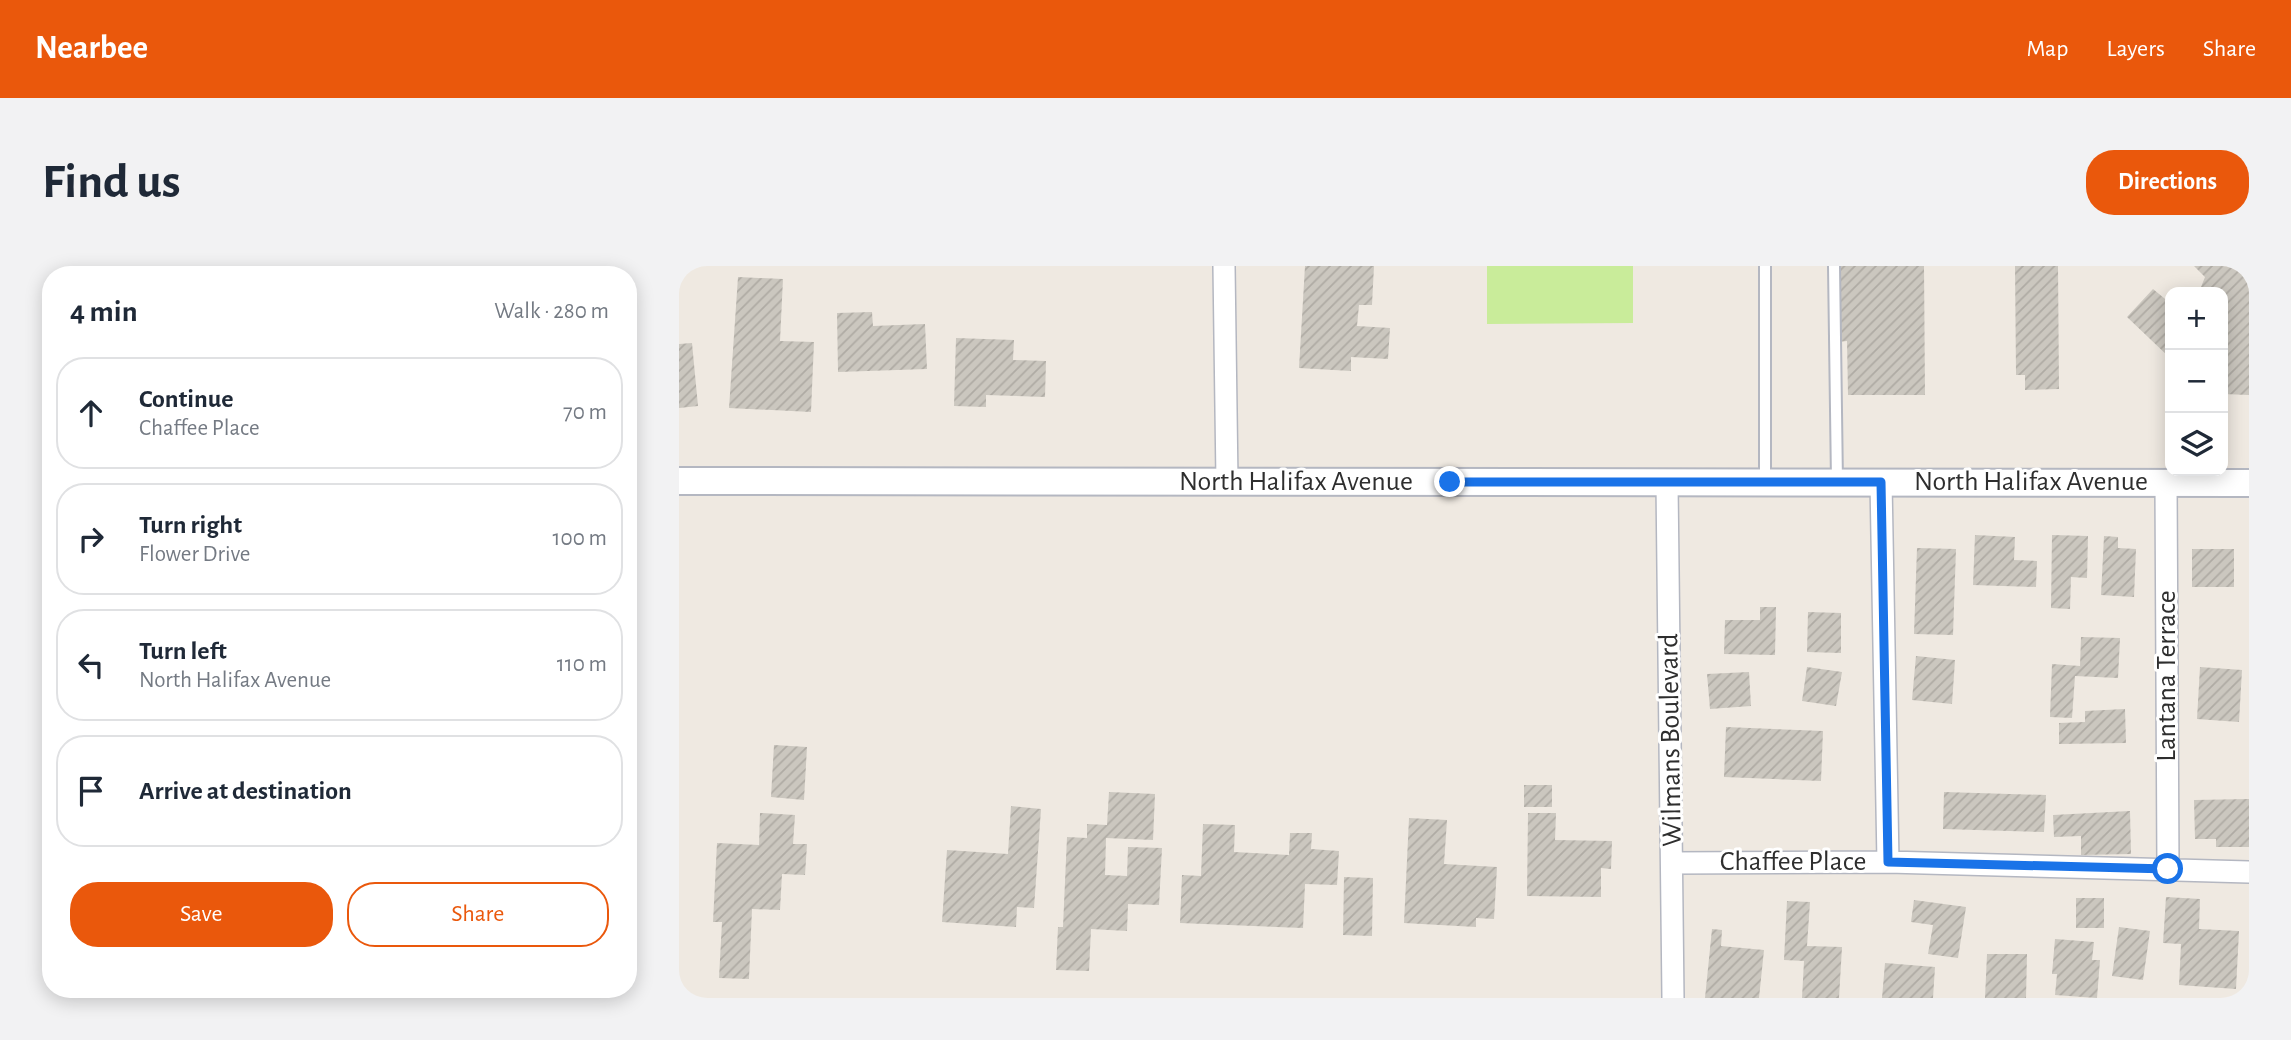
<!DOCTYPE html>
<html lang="en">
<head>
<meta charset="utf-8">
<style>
	body { margin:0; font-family:"Alegreya Sans",sans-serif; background:#f2f2f3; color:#1f2937 }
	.controls { position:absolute; right:21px; top:21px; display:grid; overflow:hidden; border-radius:14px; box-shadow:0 4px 18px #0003 }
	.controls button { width:63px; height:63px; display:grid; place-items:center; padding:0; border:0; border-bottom:2px solid #e0e1e3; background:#fff; color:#1f2937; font:35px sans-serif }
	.stop { position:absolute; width:21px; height:21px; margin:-16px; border:5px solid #1a73e8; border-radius:50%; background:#fff }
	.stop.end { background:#1a73e8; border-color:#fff; box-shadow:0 2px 7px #0008 }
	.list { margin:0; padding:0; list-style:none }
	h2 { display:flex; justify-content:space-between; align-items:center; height:91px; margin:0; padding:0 28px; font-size:30px }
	h2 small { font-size:23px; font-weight:400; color:#747a83 }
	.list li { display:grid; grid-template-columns:46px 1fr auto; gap:21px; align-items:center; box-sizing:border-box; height:112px; margin:0 14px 14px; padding:0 14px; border:2px solid #e0e1e3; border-radius:28px }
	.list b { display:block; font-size:26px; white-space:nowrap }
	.list p { margin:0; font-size:23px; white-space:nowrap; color:#747a83 }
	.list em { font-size:23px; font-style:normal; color:#747a83 }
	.actions { display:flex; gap:14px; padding:21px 28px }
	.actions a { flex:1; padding:16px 0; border:2px solid #ea580c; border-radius:28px; text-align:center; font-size:24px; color:#ea580c }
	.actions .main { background:#ea580c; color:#fff }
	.icon { flex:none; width:38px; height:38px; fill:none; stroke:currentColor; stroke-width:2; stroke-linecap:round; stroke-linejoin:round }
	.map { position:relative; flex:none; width:1570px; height:732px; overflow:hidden; border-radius:28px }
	header { display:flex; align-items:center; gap:42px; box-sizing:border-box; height:98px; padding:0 35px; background:#ea580c; color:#fff }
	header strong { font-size:33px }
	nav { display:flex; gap:38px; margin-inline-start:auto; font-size:24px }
	.intro { display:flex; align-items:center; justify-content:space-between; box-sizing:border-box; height:168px; padding:0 42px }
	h1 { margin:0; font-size:49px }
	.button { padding:18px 32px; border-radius:28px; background:#ea580c; color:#fff; font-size:24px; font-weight:700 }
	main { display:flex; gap:42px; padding:0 42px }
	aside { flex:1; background:#fff; border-radius:28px; box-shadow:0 4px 18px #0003 }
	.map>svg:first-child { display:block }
	.pitch { fill:#c9ec9a }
	.building { fill:url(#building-hatch) }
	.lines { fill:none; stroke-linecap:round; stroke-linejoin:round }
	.service-casing { stroke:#b4b7c1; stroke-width:14 }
	.minor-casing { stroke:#b4b7c1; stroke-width:24 }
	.tertiary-casing { stroke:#b4b7c1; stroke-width:30 }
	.service { stroke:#fff; stroke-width:10 }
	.minor { stroke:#fff; stroke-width:21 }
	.tertiary { stroke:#fff; stroke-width:26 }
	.route { stroke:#1a73e8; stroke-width:9 }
	.labels { text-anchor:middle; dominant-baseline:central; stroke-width:6; stroke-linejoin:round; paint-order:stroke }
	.street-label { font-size:28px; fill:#2e2e2e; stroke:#fff }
</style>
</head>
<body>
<header>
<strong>Nearbee</strong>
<nav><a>Map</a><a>Layers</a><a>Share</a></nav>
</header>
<div class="intro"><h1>Find us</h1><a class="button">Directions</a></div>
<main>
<aside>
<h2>4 min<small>Walk · 280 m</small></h2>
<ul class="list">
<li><svg class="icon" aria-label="ahead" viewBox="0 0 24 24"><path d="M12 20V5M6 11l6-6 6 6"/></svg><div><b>Continue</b><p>Chaffee Place</p></div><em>70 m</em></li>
<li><svg class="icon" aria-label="right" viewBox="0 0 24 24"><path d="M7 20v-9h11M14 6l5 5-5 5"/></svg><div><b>Turn right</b><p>Flower Drive</p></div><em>100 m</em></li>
<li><svg class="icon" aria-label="left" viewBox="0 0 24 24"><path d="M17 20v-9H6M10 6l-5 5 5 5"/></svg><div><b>Turn left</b><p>North Halifax Avenue</p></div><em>110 m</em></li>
<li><svg class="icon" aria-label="arrive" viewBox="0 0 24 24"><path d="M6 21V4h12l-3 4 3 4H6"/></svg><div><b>Arrive at destination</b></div></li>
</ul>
<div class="actions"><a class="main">Save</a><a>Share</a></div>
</aside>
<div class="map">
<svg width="1570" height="732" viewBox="0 0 1570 732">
	<defs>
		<pattern id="building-hatch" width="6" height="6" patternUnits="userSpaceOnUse" patternTransform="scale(1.75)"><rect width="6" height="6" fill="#cbc7bf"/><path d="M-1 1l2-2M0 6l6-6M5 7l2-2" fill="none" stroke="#afaba4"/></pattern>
	</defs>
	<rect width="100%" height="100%" fill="#efe9e1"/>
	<!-- pitch -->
	<path class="pitch" d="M808,0h146v57l-146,1z"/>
	<!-- building -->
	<path class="building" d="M626,0h69l-2,39h-13l-2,21 33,2 -2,31 -37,-2v14l-52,-3z
		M1159,0h86l1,129h-77l-1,-54 -9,1z
		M1336,0h43l1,123 -34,1v-15h-9z
		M1515,0h55v129l-26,-1v-102h-24l6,-15z
		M59,11l45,2 -3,62 34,1 -3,70 -82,-4z
		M1474,23l17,14v55l-43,-41z
		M193,46l1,14 52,-2 2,45 -89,3 -1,-59z
		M277,72l58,2 -1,20 33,1 -1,36 -59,-2v12l-32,-1z
		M13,77l6,63 -19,2v-64z
		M1296,269l40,2 -1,23 23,1 -1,26 -63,-2z
		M1373,269l36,1 -1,42 -16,-1 -1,32 -19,-1z
		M1425,270l14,1v11l18,1 -2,48 -33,-2z
		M1238,282l39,1 -3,86 -39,-1z
		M1513,283h42v38h-42z
		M1081,341h16l-1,48 -51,-1 1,-34h35z
		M1129,346l33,1v40l-34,-1z
		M1402,371l39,1 -2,40 -43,-2 -3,42 -22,-1 2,-53 28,2z
		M1237,390l39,4 -3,44 -40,-4z
		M1128,401l35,5 -6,34 -34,-5z
		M1521,401l42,3 -3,52 -42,-3z
		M1070,406l2,34 -41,3 -3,-35z
		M1446,443l1,34 -67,1v-21l26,-1v-11z
		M1047,461l97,4 -2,50 -97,-4z
		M95,479l33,2 -3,53 -33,-3z
		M845,519h28v22h-28z
		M430,526l46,2 -2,46 -47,-2 -1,37 22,1 1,-29 34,1 -3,57 -31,-1 -1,27 -36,-2 -2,42 -33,-1 2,-43h5l4,-90 20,1v-14l20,1z
		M1265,526l102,3 -2,37 -101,-3z
		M1570,533v48h-33v-8h-21l-1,-39z
		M332,540l30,3 -7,99 -17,-1 -1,20 -74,-5 5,-72 61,4z
		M1451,545l1,43 -50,1v-19l-27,1 -1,-22z
		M81,547l35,2 -2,29h14l-2,31 -23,-1 -2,36 -28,-1 -3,70 -30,-1 3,-56h-9l4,-79 42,2z
		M849,547h28l-1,27 57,1 -1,28 -10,-1v29l-74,-1z
		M730,552l38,2 -3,44 53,3 -3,52 -18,-1v9l-72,-4z
		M524,558l32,1 -1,27 55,3 1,-22h22l-1,16 28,2 -2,34 -32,-1 -2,44 -123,-5 2,-48 19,1z
		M665,611l29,1 -1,58 -29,-1z
		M1487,631l34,2 -1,30 40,2 -3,58 -57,-4 2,-41 -18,-1z
		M1397,632h28v30h-28z
		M1235,634l52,7 -8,51 -30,-4 5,-29 -22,-3z
		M1108,635l23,1 -3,44 35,1 -3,51h-37l2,-37 -20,-1z
		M1440,661l31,4 -7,49 -31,-4z
		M1033,663l10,1 -1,16 43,4 -5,48h-54z
		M1376,673l39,3 -2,18h8l-3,38 -42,-3 2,-21h-5z
		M1308,688h40l-1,44h-41z
		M1206,697l50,4 -2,31h-51z"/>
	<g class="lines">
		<defs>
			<path id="service" d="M1155,0l3,216
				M1086,216v-216"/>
			<path id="minor" d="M545,0l3,215
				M1202,216l7,380
				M988,217l6,515
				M1487,217l2,386
				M993,597l216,-1 361,10"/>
			<path id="tertiary" d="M0,215l1570,2"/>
		</defs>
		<!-- service casing -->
		<use href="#service" class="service-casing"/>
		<!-- minor casing -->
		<use href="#minor" class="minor-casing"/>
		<!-- tertiary casing -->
		<use href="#tertiary" class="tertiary-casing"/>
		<!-- service -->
		<use href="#service" class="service"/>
		<!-- minor -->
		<use href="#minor" class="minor"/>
		<!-- tertiary -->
		<use href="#tertiary" class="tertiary"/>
	</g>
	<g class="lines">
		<!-- route -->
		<path class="route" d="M771,216h431l7,380 280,7"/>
	</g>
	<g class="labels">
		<!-- street labels -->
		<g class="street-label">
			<text x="617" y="216">North Halifax Avenue</text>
			<text x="1352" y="216">North Halifax Avenue</text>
			<text transform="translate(1488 410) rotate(-90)">Lantana Terrace</text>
			<text transform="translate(992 474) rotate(-91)">Wilmans Boulevard</text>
			<text x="1114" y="596">Chaffee Place</text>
		</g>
	</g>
</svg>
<div class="controls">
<button>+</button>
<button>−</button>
<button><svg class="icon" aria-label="layers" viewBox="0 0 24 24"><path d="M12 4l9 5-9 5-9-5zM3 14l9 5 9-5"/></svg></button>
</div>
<div class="stop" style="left:1489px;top:603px"></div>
<div class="stop end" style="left:771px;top:216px"></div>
</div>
</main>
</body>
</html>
